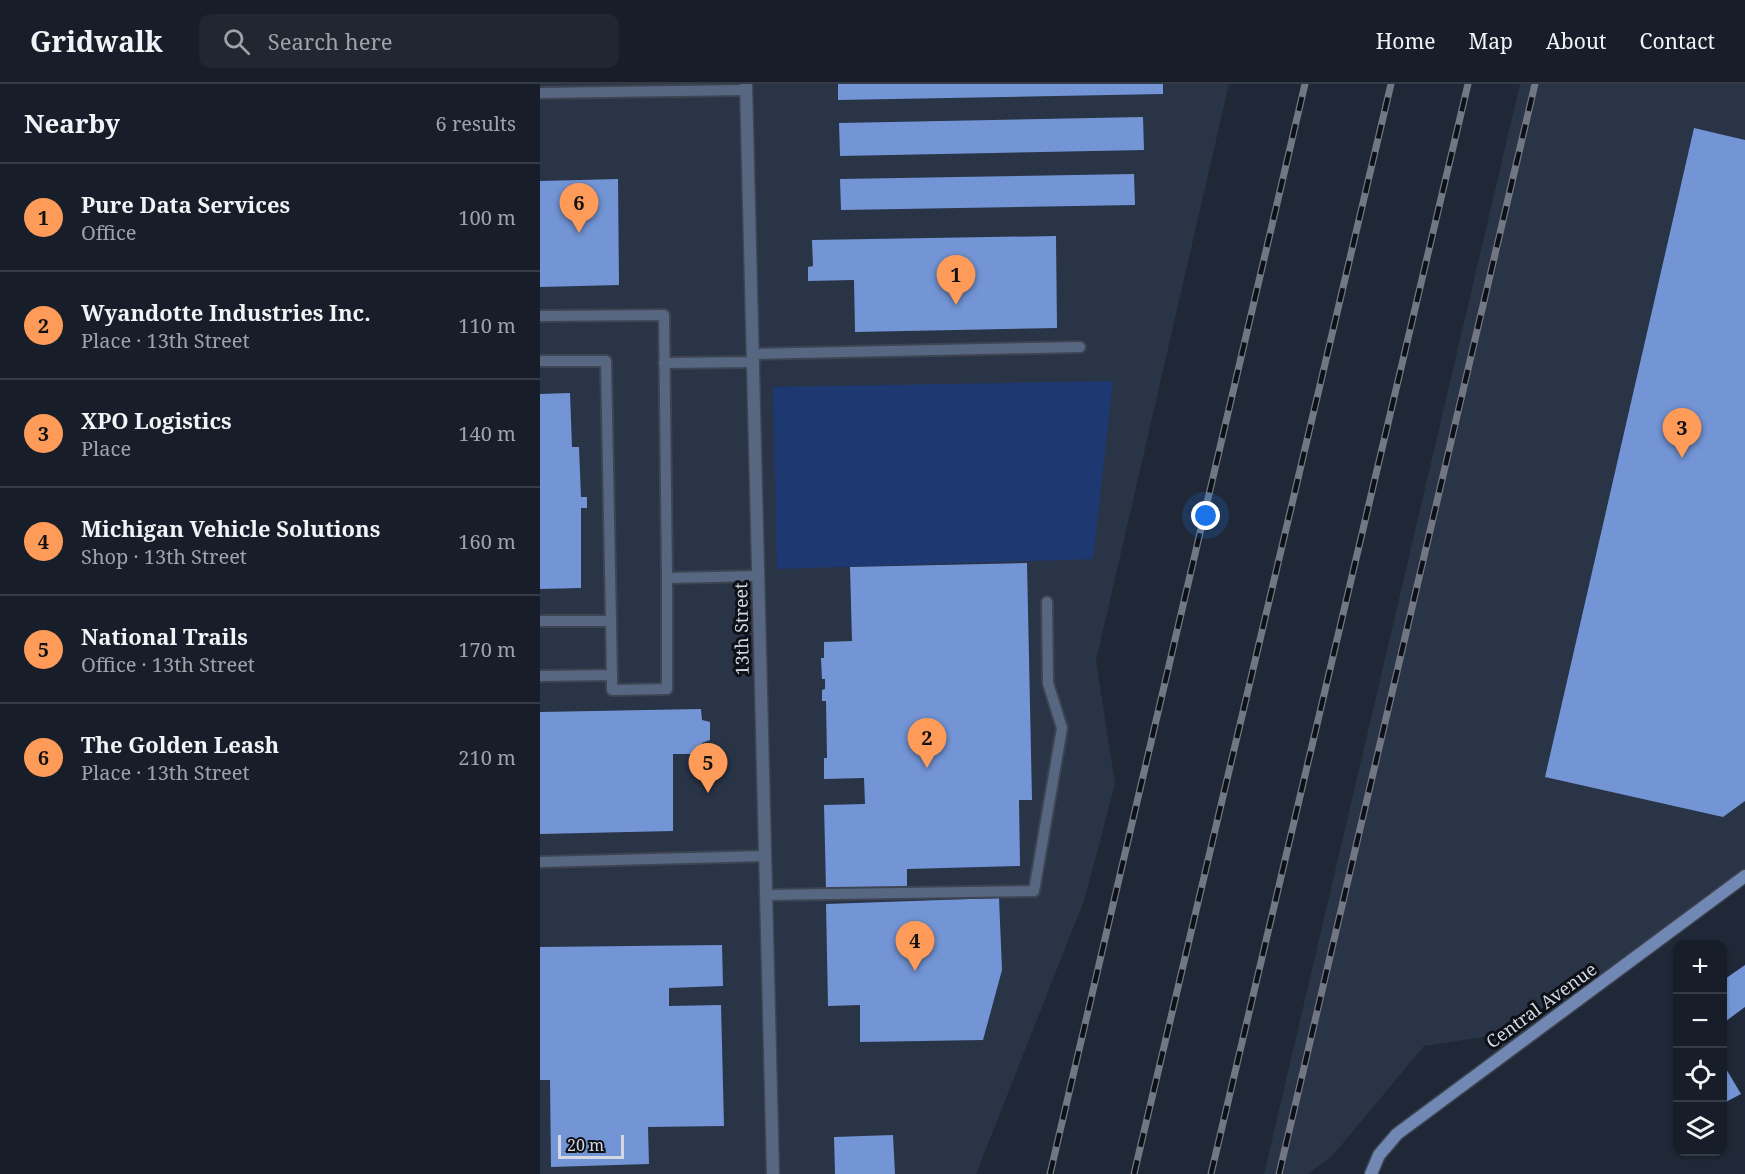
<!DOCTYPE html>
<html lang="en">
<head>
<meta charset="utf-8">
<style>
	body { margin:0; font-family:"Noto Serif",serif; background:#212731; color:#f1f3f6 }
	.controls { position:absolute; right:18px; bottom:18px; display:grid; overflow:hidden; border-radius:12px; box-shadow:0 2px 4px #0004 }
	.controls button { width:54px; height:54px; display:grid; place-items:center; padding:0; border:0; border-bottom:2px solid #363c46; background:#181e29; color:#f1f3f6; font:30px sans-serif }
	.scale { position:absolute; left:18px; bottom:15px; width:66px; box-sizing:border-box; padding-left:6px; border:3px solid #d3d8e2; border-top:0; font-size:16px; line-height:21px; white-space:nowrap; color:#d3d8e2; -webkit-text-stroke:4px #0d1117; paint-order:stroke }
	.you { position:absolute; left:666px; top:432px; width:21px; height:21px; margin:-15px; border:4px solid #fff; border-radius:50%; background:#1a73e8; box-shadow:0 0 0 9px #1a73e833 }
	.badge { display:grid; place-items:center; width:39px; height:39px; border-radius:50%; background:#fe9b59; color:#111; font-size:20px; font-weight:700 }
	.pin { position:absolute; translate:-50% -50px; filter:drop-shadow(0 2px 3px #0008) }
	.pin::after { content:''; position:absolute; top:32px; width:21px; height:18px; background:inherit; clip-path:polygon(0 0,100% 0,50% 100%) }
	.list { margin:0; padding:0; list-style:none }
	h2 { display:flex; justify-content:space-between; align-items:center; height:78px; margin:0; padding:0 24px; font-size:26px }
	h2 small { font-size:20px; font-weight:400; color:#9fa2a8 }
	.list li { display:grid; grid-template-columns:39px 1fr auto; gap:18px; align-items:center; box-sizing:border-box; height:108px; padding:0 24px; border-top:2px solid #363c46 }
	.list b { display:block; font-size:22px; white-space:nowrap }
	.list p { margin:0; font-size:20px; white-space:nowrap; color:#9fa2a8 }
	.list em { font-size:20px; font-style:normal; color:#9fa2a8 }
	.icon { flex:none; width:33px; height:33px; fill:none; stroke:currentColor; stroke-width:2; stroke-linecap:round; stroke-linejoin:round }
	.map { position:relative; flex:none; width:1205px; height:1090px; overflow:hidden }
	header { display:flex; align-items:center; gap:36px; box-sizing:border-box; height:84px; padding:0 30px; background:#181e29; border-bottom:2px solid #363c46 }
	header strong { font-size:28px }
	nav { display:flex; gap:33px; margin-inline-start:auto; font-size:21px }
	.search { width:420px; height:54px; background:#212731; display:flex; align-items:center; gap:15px; box-sizing:border-box; padding:0 21px; border-radius:12px; color:#9fa2a8; font-size:22px }
	main { display:flex }
	aside { flex:1; background:#181e29 }
	.map>svg:first-child { display:block }
	.built { fill:#293447 }
	.green { fill:#1e3971 }
	.building { fill:#7395d6 }
	.lines { fill:none; stroke-linecap:round; stroke-linejoin:round }
	.lane-casing { stroke:#3d4452; stroke-width:14 }
	.street-casing { stroke:#3d4452; stroke-width:15 }
	.secondary-casing { stroke:#3d4452; stroke-width:15 }
	.lane { stroke:#576681; stroke-width:10 }
	.street { stroke:#576681; stroke-width:12 }
	.secondary { stroke:#7288b4; stroke-width:12 }
	.rail-casing { stroke:#717884; stroke-width:7 }
	.rail { stroke:#0d1117; stroke-width:4.5; stroke-dasharray:14; stroke-linecap:butt }
	.labels { text-anchor:middle; dominant-baseline:central; stroke-width:6; stroke-linejoin:round; paint-order:stroke }
	.street-label { font-size:18px; fill:#d3d8e2; stroke:#0d1117 }
</style>
</head>
<body>
<header>
<strong>Gridwalk</strong>
<div class="search"><svg class="icon" aria-label="search" viewBox="0 0 24 24"><circle cx="10" cy="10" r="6"/><path d="M15 15l6 6"/></svg>Search here</div>
<nav><a>Home</a><a>Map</a><a>About</a><a>Contact</a></nav>
</header>
<main>
<aside>
<h2>Nearby<small>6 results</small></h2>
<ul class="list">
<li><span class="badge">1</span><div><b>Pure Data Services</b><p>Office</p></div><em>100 m</em></li>
<li><span class="badge">2</span><div><b>Wyandotte Industries Inc.</b><p>Place · 13th Street</p></div><em>110 m</em></li>
<li><span class="badge">3</span><div><b>XPO Logistics</b><p>Place</p></div><em>140 m</em></li>
<li><span class="badge">4</span><div><b>Michigan Vehicle Solutions</b><p>Shop · 13th Street</p></div><em>160 m</em></li>
<li><span class="badge">5</span><div><b>National Trails</b><p>Office · 13th Street</p></div><em>170 m</em></li>
<li><span class="badge">6</span><div><b>The Golden Leash</b><p>Place · 13th Street</p></div><em>210 m</em></li>
</ul>
</aside>
<div class="map">
<svg width="1205" height="1090" viewBox="0 0 1205 1090">
	<rect width="100%" height="100%" fill="#202837"/>
	<!-- built -->
	<path class="built" d="M0,0h689l-133,577 19,123 -30,114 -109,276h-436z
		M980,0h225v792l-240,178 -16,-18 -65,10 -91,109 -25,19h-44z"/>
	<!-- green -->
	<path class="green" d="M573,297l-20,178 -316,10 -4,-182z"/>
	<!-- building -->
	<path class="building" d="M298,0h325v10l-325,6z
		M603,33l1,33 -304,6 -1,-33z
		M1154,44l51,12v661l-22,16 -178,-40z
		M594,90l1,31 -294,5 -1,-31z
		M78,95l1,106 -79,2v-106z
		M516,152l1,92 -202,4 -1,-52 -46,1v-14l5,-1 -1,-26z
		M30,309l2,54h7l2,50h6v11h-6v80l-41,1v-195z
		M487,479l5,237h-13l1,66 -113,3v18l-81,2 -2,-84 41,-1 -1,-26 -40,1v-21h3l-1,-57h-4v-11l3,-1v-10h-3l-1,-21h3v-16l28,-1 -2,-74z
		M161,625l1,11 8,2v18l-8,3v11h-29v77l-133,3v-122z
		M459,814l3,72 -19,70 -123,2v-37l-32,1 -2,-102z
		M182,861l1,41 -54,2v18l52,-1 3,121 -76,1 1,37 -98,3 -1,-87h-10v-133z
		M1205,881v42l-23,17v-43z
		M1182,978l19,32 -19,10z
		M353,1051l2,39h-60l-1,-37z"/>
	<g class="lines">
		<defs>
			<path id="lane" d="M0,9l206,-3
				M0,232l124,-1 3,263
				M214,270l326,-7
				M0,277h66l6,314
				M124,279l90,-1
				M0,537h71
				M0,592l72,-1v15l55,-1v-111l91,-2
				M0,778l224,-6
				M225,811l269,-4 28,-163 -14,-45 -1,-81"/>
			<path id="street" d="M206,0l27,1090"/>
			<path id="secondary" d="M831,1090l8,-19 18,-21 348,-258"/>
		</defs>
		<!-- lane casing -->
		<use href="#lane" class="lane-casing"/>
		<!-- street casing -->
		<use href="#street" class="street-casing"/>
		<!-- secondary casing -->
		<use href="#secondary" class="secondary-casing"/>
		<!-- lane -->
		<use href="#lane" class="lane"/>
		<!-- street -->
		<use href="#street" class="street"/>
		<!-- secondary -->
		<use href="#secondary" class="secondary"/>
		<defs>
			<path id="rail" d="M510,1090l255,-1090
				M594,1090l257,-1090
				M671,1090l257,-1090
				M739,1090l256,-1090"/>
		</defs>
		<!-- rail casing -->
		<use href="#rail" class="rail-casing"/>
		<!-- rail -->
		<use href="#rail" class="rail"/>
	</g>
	<g class="labels">
		<!-- street labels -->
		<g class="street-label">
			<text transform="translate(201 545) rotate(-91)">13th Street</text>
			<text transform="translate(1001 921) rotate(-36)">Central Avenue</text>
		</g>
	</g>
</svg>
<div class="controls">
<button>+</button>
<button>−</button>
<button><svg class="icon" aria-label="locate" viewBox="0 0 24 24"><circle cx="12" cy="12" r="6"/><path d="M12 2v4M12 18v4M2 12h4M18 12h4"/></svg></button>
<button><svg class="icon" aria-label="layers" viewBox="0 0 24 24"><path d="M12 4l9 5-9 5-9-5zM3 14l9 5 9-5"/></svg></button>
</div>
<div class="scale">20 m</div>
<div class="you"></div>
<div class="pin badge" style="left:416px;top:221px">1</div>
<div class="pin badge" style="left:387px;top:684px">2</div>
<div class="pin badge" style="left:1142px;top:374px">3</div>
<div class="pin badge" style="left:375px;top:887px">4</div>
<div class="pin badge" style="left:168px;top:709px">5</div>
<div class="pin badge" style="left:39px;top:149px">6</div>
</div>
</main>
</body>
</html>
